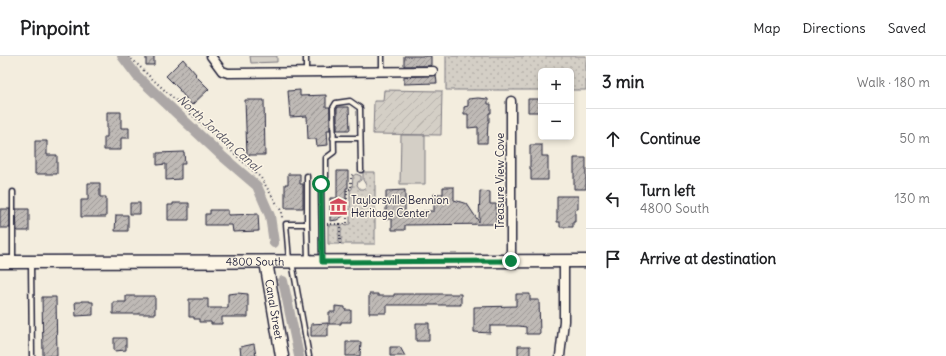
<!DOCTYPE html>
<html lang="en">
<head>
<meta charset="utf-8">
<style>
	body { margin:0; font-family:Delius,sans-serif; background:#f6f6f6; color:#202124 }
	.controls { position:absolute; right:12px; top:12px; display:grid; overflow:hidden; border-radius:6px; box-shadow:0 2px 6px #0003 }
	.controls button { width:36px; height:36px; display:grid; place-items:center; padding:0; border:0; border-bottom:1px solid #e0e0e0; background:#fff; color:#202124; font:20px sans-serif }
	.stop { position:absolute; width:12px; height:12px; margin:-9px; border:3px solid #0b8043; border-radius:50%; background:#fff }
	.stop.end { background:#0b8043; border-color:#fff; box-shadow:0 1px 4px #0008 }
	.list { margin:0; padding:0; list-style:none }
	h2 { display:flex; justify-content:space-between; align-items:center; height:52px; margin:0; padding:0 16px; font-size:17px }
	h2 small { font-size:13px; font-weight:400; color:#757577 }
	.list li { display:grid; grid-template-columns:26px 1fr auto; gap:12px; align-items:center; box-sizing:border-box; height:60px; padding:0 16px; border-top:1px solid #e0e0e0 }
	.list b { display:block; font-size:15px; white-space:nowrap }
	.list p { margin:0; font-size:13px; white-space:nowrap; color:#757577 }
	.list em { font-size:13px; font-style:normal; color:#757577 }
	.icon { flex:none; width:22px; height:22px; fill:none; stroke:currentColor; stroke-width:2; stroke-linecap:round; stroke-linejoin:round }
	.map { position:relative; flex:none; width:586px; height:300px; overflow:hidden }
	header { display:flex; align-items:center; gap:24px; box-sizing:border-box; height:56px; padding:0 20px; background:#fff; border-bottom:1px solid #e0e0e0 }
	header strong { font-size:19px }
	nav { display:flex; gap:22px; margin-inline-start:auto; font-size:14px }
	main { display:flex }
	aside { flex:1; background:#fff }
	.map>svg:first-child { display:block }
	.grass { fill:url(#grass-dots); stroke:#7b7880 }
	.park { fill:#d4cfc6; stroke:#7b7880 }
	.garden { fill:url(#garden-furrows); stroke:#7b7880 }
	.lines { fill:none; stroke-linecap:round; stroke-linejoin:round }
	.canal { stroke:#aca7a6; stroke-width:10 }
	.building { fill:url(#building-hatch); stroke:#22223b }
	.lane-casing { stroke:#22223b; stroke-width:7 }
	.street-casing { stroke:#22223b; stroke-width:11 }
	.secondary-casing { stroke:#22223b; stroke-width:15 }
	.path { stroke:#22223b; stroke-width:2; stroke-dasharray:1 3; stroke-linecap:butt }
	.lane { stroke:#fcf5e5; stroke-width:4 }
	.street { stroke:#fcf5e5; stroke-width:8 }
	.secondary { stroke:#fcf5e5; stroke-width:12 }
	.route { stroke:#0b8043; stroke-width:5 }
	.labels { text-anchor:middle; dominant-baseline:central; stroke-width:3; stroke-linejoin:round; paint-order:stroke }
	.street-label { font-size:11px; fill:#22223b; stroke:#fcf5e5 }
	.poi-label { font-size:11px; fill:#22223b; stroke:#fcf5e5; text-anchor:start }
	.water-label { font-size:12px; font-style:italic; fill:#525160; stroke:#fcf5e5 }
</style>
</head>
<body>
<header>
<strong>Pinpoint</strong>
<nav><a>Map</a><a>Directions</a><a>Saved</a></nav>
</header>
<main>
<div class="map">
<svg width="586" height="300" viewBox="0 0 586 300">
	<defs>
		<pattern id="grass-dots" width="8" height="8" patternUnits="userSpaceOnUse"><rect width="8" height="8" fill="#d4cfc6"/><path d="M2 2h.1M6 6h.1" fill="none" stroke="#b6b1ab" stroke-width="1.8" stroke-linecap="round"/></pattern>
		<pattern id="garden-furrows" width="10" height="10" patternUnits="userSpaceOnUse"><rect width="10" height="10" fill="#d4cfc6"/><path d="M-1 1l2-2M0 10L10 0M9 11l2-2" fill="none" stroke="#b6b1ab"/></pattern>
		<pattern id="building-hatch" width="6" height="6" patternUnits="userSpaceOnUse"><rect width="6" height="6" fill="#bfbab6"/><path d="M-1 1l2-2M0 6l6-6M5 7l2-2" fill="none" stroke="#9b9795"/></pattern>
	</defs>
	<rect width="100%" height="100%" fill="#f3edde"/>
	<filter id="ink" filterUnits="userSpaceOnUse"><feTurbulence type="fractalNoise" baseFrequency=".025" numOctaves="2"/><feDisplacementMap in="SourceGraphic" scale="8" xChannelSelector="R" yChannelSelector="G"/><feConvolveMatrix kernelMatrix="1 2 1 2 8 2 1 2 1" color-interpolation-filters="sRGB"/></filter>
	<g filter="url(#ink)">
		<!-- grass -->
		<path class="grass" d="M446,0h140v34h-15v-19h-30v19h-95z
			M363,116h12v72h-34v-19l9,-1v-34l2,-1 1,-13 3,-2 5,2v4l-3,2 -1,3 3,4h3l3,-2v-2l-3,-5z
			M328,169h11v19h-11z"/>
		<!-- park -->
		<path class="park" d="M250,0h27v6l-26,1z
			M401,79h24v49h-25z"/>
		<!-- garden -->
		<path class="garden" d="M384,34l58,1 -1,44 -68,-1 1,-33h9z"/>
		<g class="lines">
			<!-- canal -->
			<path class="canal" d="M122,0l15,20 85,80 35,30 13,30 4,27
				M283,225l16,75"/>
		</g>
		<!-- building -->
		<path class="building" d="M146,0h8v9h-8z
			M404,0h27v10h-27z
			M183,3l13,15 -1,1 14,14 -17,16 -13,-15h1l-14,-14z
			M436,19l1,8 -33,1v-7z
			M300,34v6l26,-1v12h4v23h-3l1,15 -11,1 -1,-7h-8l-1,-23 -17,1 -2,-26z
			M478,42l10,1v5h3v9h-2v9h-1l-1,21h-9v-16l-10,1v-14h-4v-7l4,-1v-7z
			M528,43h13v13h-13z
			M245,44h19l1,55h-18z
			M338,51h11l1,23h-13v-21z
			M107,56h14v16h8v10h-8v12h-17v-13h3z
			M35,85h12v14h10v19h-22z
			M530,89h12v11h6v24h-17v-11h-1z
			M184,96l1,12h-4v15l-15,1v-16l-9,1v-12z
			M574,102h12v31h-12z
			M337,115h11v17h-2v26l-9,6 -7,1v-23h7z
			M288,118h12v10h3v24h-18v-24h3z
			M88,127h12v14h6v20h-25v-17h7z
			M443,131h11v13l13,4 12,18 1,-31 10,1v12h6v20l-91,1v5h-13v-11h-6v-28l19,-1v27h18v-6h11v-17h9z
			M557,140h21v13h-3v13h-2v5h-13v-5h-3z
			M130,147h10v11h-10z
			M173,147h16v17h-21v-15h5z
			M0,153h10v19h-10z
			M16,153h13v22h-12z
			M210,154h18v5l30,-1 1,17 -26,1 -1,-7h-27v-11h5z
			M116,159h12v16h-13z
			M237,237l11,1v23h-26v7h-11v-2h-12v-3h-5v-2h-5v-18h19v9h20v-14z
			M369,238h9v2h16v-2h67v11h-74v8h-18z
			M516,238h14v6h9l1,34h-14v-7l-7,-1h-29v7l-16,-1v-25l42,-1z
			M126,240h29v18h-42v-12h13z
			M42,241h14l1,59h-14z
			M81,245h9v1h3v13l-17,1 -1,-14h6z
			M335,250l10,1v3h6v12h-10v2h-12v-12h6z
			M328,267v13h-17v-12z
			M416,267h13v18h-13z
			M114,282h12v12l-12,1z
			M346,286h15l-1,14h-14z
			M254,288l2,12h-15l-1,-9z
			M518,290h12v10h-12z
			M390,291h10l5,9h-15z"/>
		<g class="lines">
			<defs>
				<path id="lane" d="M382,0v15
					M306,16v-16
					M333,82h27
					M13,136v69
					M307,168v-48
					M322,203l-1,-75 5,-7v-19l8,-6 -1,-44 3,-5 14,-2 10,7 1,62
					M289,204l-3,-36h21l1,36
					M292,206l17,94
					M31,208l1,92"/>
				<path id="street" d="M211,0l11,15 6,2 205,-2
					M511,205v-160
					M560,300l4,-35v-60"/>
				<g id="secondary">
					<path id="s1" d="M0,206l586,-1"/>
					<path id="s2" d="M266,206l16,94"/>
				</g>
			</defs>
			<!-- lane casing -->
			<use href="#lane" class="lane-casing"/>
			<!-- street casing -->
			<use href="#street" class="street-casing"/>
			<!-- secondary casing -->
			<use href="#secondary" class="secondary-casing"/>
			<!-- path -->
			<path class="path" d="M129,0l19,19 113,103 21,34v7
				M327,168h13v22
				M340,168h7v-35h4v-13l2,-2h2"/>
			<!-- lane -->
			<use href="#lane" class="lane"/>
			<!-- street -->
			<use href="#street" class="street"/>
			<!-- secondary -->
			<use href="#secondary" class="secondary"/>
		</g>
	</g>
	<g class="lines" filter="url(#ink)">
		<!-- route -->
		<path class="route" d="M321,128l1,78 189,-1"/>
	</g>
	<!-- icons -->
	<defs>
		<symbol id="museum-bare" viewBox="-9 -9 18 18"><path d="M0-6L6-3V-2H-6V-3ZM-5-1h2V3h-2ZM-1-1h2V3h-2ZM3-1h2V3H3ZM-6 4H6V6H-6Z" fill="#d1495b" stroke="#fcf5e5" stroke-width="2.5" paint-order="stroke"/></symbol>
	</defs>
	<g fill-rule="evenodd">
		<use href="#museum-bare" x="326" y="138" width="25" height="25"/>
	</g>
	<g class="labels">
		<!-- street labels -->
		<g class="street-label">
			<text transform="translate(500 125) rotate(-90)">Treasure View Cove</text>
			<text stroke="none"><textPath href="#s1" startOffset="255">4800 South</textPath></text>
			<text stroke="none"><textPath href="#s2" startOffset="48">Canal Street</textPath></text>
		</g>
		<!-- poi labels -->
		<g class="poi-label">
			<text x="351" y="144">Taylorsville Bennion<tspan x="351" dy="13">Heritage Center</tspan></text>
		</g>
		<!-- water labels -->
		<g class="water-label">
			<text transform="translate(219 77) rotate(42)">North Jordan Canal</text>
		</g>
	</g>
</svg>
<div class="controls">
<button>+</button>
<button>−</button>
</div>
<div class="stop" style="left:321px;top:128px"></div>
<div class="stop end" style="left:511px;top:205px"></div>
</div>
<aside>
<h2>3 min<small>Walk · 180 m</small></h2>
<ul class="list">
<li><svg class="icon" aria-label="ahead" viewBox="0 0 24 24"><path d="M12 20V5M6 11l6-6 6 6"/></svg><div><b>Continue</b></div><em>50 m</em></li>
<li><svg class="icon" aria-label="left" viewBox="0 0 24 24"><path d="M17 20v-9H6M10 6l-5 5 5 5"/></svg><div><b>Turn left</b><p>4800 South</p></div><em>130 m</em></li>
<li><svg class="icon" aria-label="arrive" viewBox="0 0 24 24"><path d="M6 21V4h12l-3 4 3 4H6"/></svg><div><b>Arrive at destination</b></div></li>
</ul>
</aside>
</main>
</body>
</html>
